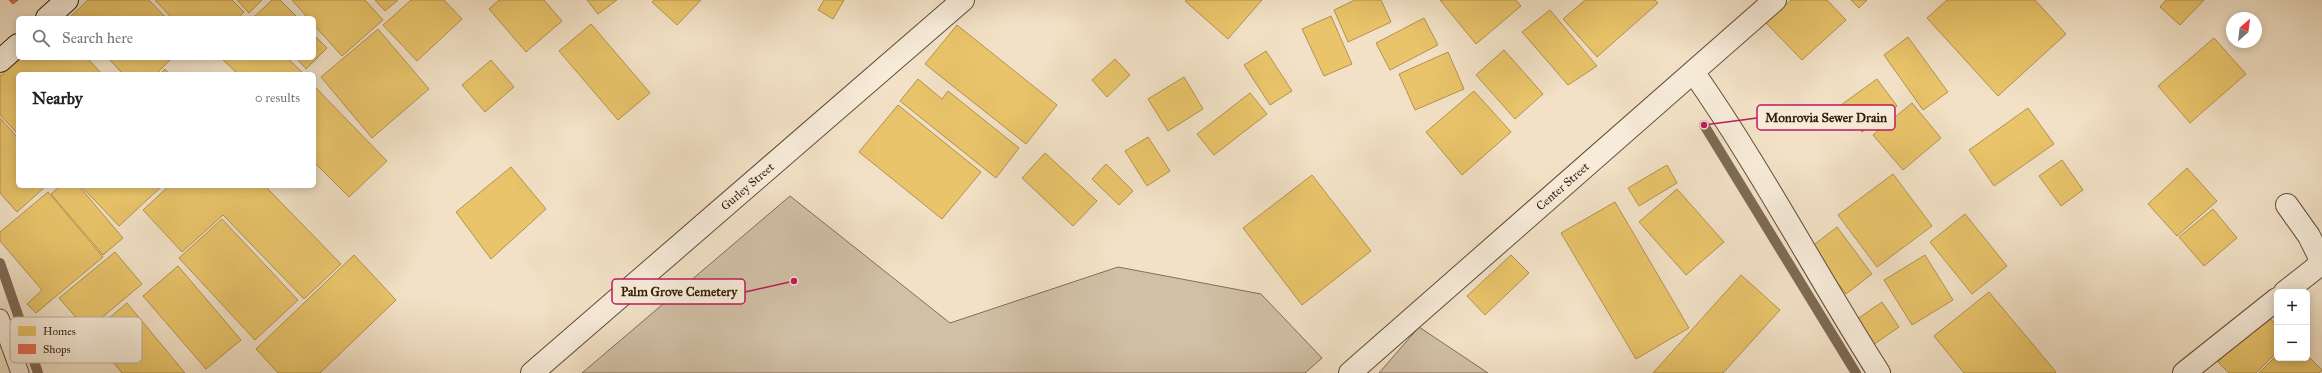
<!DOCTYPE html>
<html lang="en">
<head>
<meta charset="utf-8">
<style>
	body { margin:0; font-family:"IM FELL Great Primer",serif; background:#f2f2f2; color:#202124 }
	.controls { position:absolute; right:12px; bottom:12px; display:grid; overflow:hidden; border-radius:6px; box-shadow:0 2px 10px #0003 }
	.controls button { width:36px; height:36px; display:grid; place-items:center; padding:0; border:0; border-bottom:1px solid #e0e0e0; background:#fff; color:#202124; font:20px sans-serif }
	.compass { position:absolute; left:2226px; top:12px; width:36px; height:36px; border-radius:50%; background:#fff; box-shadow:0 2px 10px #0003; rotate:28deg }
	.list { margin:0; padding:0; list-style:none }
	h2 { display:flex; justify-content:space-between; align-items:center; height:52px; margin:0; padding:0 16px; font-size:17px }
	h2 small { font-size:13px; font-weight:400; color:#757577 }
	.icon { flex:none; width:22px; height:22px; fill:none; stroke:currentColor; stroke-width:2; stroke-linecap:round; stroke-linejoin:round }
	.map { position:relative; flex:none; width:2322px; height:373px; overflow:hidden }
	.search { position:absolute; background:#fff; box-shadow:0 2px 10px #0003; left:16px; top:16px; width:300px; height:44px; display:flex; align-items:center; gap:10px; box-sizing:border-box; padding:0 14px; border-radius:6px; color:#757577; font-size:15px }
	.panel { position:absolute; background:#fff; box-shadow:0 2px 10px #0003; left:16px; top:72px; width:300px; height:116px; border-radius:6px }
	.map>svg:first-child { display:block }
	.green { fill:#d1c0a6; stroke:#826e58 }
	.homes { fill:#e9c46a; stroke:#b2924d }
	.shops { fill:#e76f51; stroke:#b1563b }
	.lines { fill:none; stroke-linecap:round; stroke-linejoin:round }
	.stream { stroke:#7e6a54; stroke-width:10 }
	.lane-casing { stroke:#624d38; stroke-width:19 }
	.street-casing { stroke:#624d38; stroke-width:24 }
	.secondary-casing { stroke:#321c09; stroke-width:24 }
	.lane { stroke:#f7ecda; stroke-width:17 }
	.street { stroke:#f7ecda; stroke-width:22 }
	.secondary { stroke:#f7ecda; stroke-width:22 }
	.labels { text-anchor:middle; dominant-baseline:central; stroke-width:4; stroke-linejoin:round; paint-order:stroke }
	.street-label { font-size:12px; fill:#321c09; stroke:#f7ecda }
	.key { fill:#f7ecda; stroke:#bcae9b; stroke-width:1 }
	.key-label { font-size:11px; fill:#321c09 }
	.leader { fill:none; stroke:#c2185b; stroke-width:1.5 }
	.callout-dot { fill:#c2185b; stroke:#f7ecda; stroke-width:1.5 }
	.callout { fill:#f7ecda; stroke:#c2185b; stroke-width:1.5 }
	.callout-label { font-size:13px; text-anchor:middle; font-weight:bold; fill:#321c09 }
</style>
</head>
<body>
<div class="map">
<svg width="2322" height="373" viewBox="0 0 2322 373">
	<rect width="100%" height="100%" fill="#f2e1c6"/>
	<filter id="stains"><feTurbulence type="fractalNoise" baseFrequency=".005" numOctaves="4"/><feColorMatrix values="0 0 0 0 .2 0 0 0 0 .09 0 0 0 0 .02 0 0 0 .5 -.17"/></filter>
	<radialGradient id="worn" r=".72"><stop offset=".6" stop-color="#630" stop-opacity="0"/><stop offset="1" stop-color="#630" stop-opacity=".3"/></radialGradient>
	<!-- green -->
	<path class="green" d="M790,196l160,127 168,-56 143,27 61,64 -17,15h-723z
		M1419,327l69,46h-109z"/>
	<!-- homes -->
	<path class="homes" d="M88,0h61l17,18h-97z
		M155,0h77l12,12 -6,6h-66z
		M237,0h25l-13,13z
		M272,0h8l18,18h-42l-1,-2z
		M292,0h73l18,20 -41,36 -28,-31v-7h-6z
		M375,0h23l-13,11z
		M411,0h33l18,19 -45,42 -34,-36z
		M499,0h45l18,21 -36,31 -37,-43z
		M587,0h30l-19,14z
		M654,0h47l-24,25 -25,-23z
		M824,0h20l-11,19 -15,-9z
		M1187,0h75l-34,39 -43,-38z
		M1355,0h26l10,22 -43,20 -14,-32z
		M1440,0h76l5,6 -45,38z
		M1585,0h70l3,3 -61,54 -34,-38z
		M1791,0h36l19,20 -44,40 -36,-37z
		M1851,0h16l-8,8z
		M1947,0h88l31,34 -68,62 -71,-78z
		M2166,0h38l-24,25 -20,-18z
		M1550,10l47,56 -29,19 -46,-53z
		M1331,16l21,48 -28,12 -22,-47z
		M1424,18l14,27 -48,25 -14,-27z
		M591,24l59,69 -32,27 -59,-69z
		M957,25l100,80 -31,39 -101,-80z
		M378,29l51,60 -57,49 -51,-61z
		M314,35l13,13 -21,21 -10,-11h18z
		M1908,37l40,55 -25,18 -39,-55z
		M2214,38l32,36 -56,49 -32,-37z
		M1504,50l39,44 -28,25 -39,-44z
		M1266,51l26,40 -22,14 -26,-40z
		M1448,52l16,37 -49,21 -16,-36z
		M19,58h68l15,16h-84v60l-18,-19v-39z
		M108,58h64l-16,16h-33z
		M221,58h66l15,14 -2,2h-62z
		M1115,59l15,16 -23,22 -15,-17z
		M491,60l23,27 -29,25 -23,-27z
		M165,69l4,5h-9z
		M1184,77l19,32 -35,22 -20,-32z
		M918,79l24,20 6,-8 71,57 -23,30 -96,-77z
		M1877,79l20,27 -35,26 -21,-27z
		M314,86l73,75 -38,36 -35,-35z
		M1474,91l37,41 -49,43 -36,-43z
		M1250,93l17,21 -53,41 -17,-21z
		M1912,103l29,35 -38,32 -30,-35z
		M898,105l83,67 -39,47 -83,-67z
		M2028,108l26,36 -60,42 -25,-36z
		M0,118l18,20v48h28l-29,26 -17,-19z
		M1148,137l22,34 -23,15 -22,-35z
		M1045,153l52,48 -24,25 -51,-48z
		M2062,160l21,30 -22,16 -22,-30z
		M1106,164l27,27 -14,14 -27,-26z
		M1667,165l10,18 -38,23 -11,-18z
		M511,167l35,42 -55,50 -35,-47z
		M2187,168l30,33 -40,35 -29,-32z
		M1893,174l39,52 -55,41 -39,-52z
		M1312,175l59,76 -69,54 -59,-77z
		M60,186h19l44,52 -20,17 -52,-61z
		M81,186h81l-43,40z
		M169,186h96l76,78 -37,35 -81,-84 -41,37 -39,-42z
		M1677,189l47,53 -38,33 -47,-53z
		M48,192l55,65 -67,56 -9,-9 15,-14 -42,-49v-9z
		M1615,202l74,126 -53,31 -75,-126z
		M2213,209l24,29 -33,28 -25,-29z
		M1965,214l42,52 -35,28 -42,-52z
		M222,219l76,81 -43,40 -76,-82z
		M1837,227l35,47 -26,20 -35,-47z
		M115,252l27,32 -55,46 -28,-32z
		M354,255l42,45 -76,73h-42l-22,-24z
		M1511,255l18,18 -44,42 -18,-19z
		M1925,255l28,45 -41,25 -28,-45z
		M178,266l63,74 -35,29 -63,-73z
		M1741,275l39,35 -57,63h-70z
		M1989,292l67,80 -1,1h-91l-30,-37z
		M1882,302l17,25 -26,18 -17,-25z
		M127,303l58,70h-63l-32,-39z
		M2266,315l11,10v27l-21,21h-27l-11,-11z
		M2277,355v3h30v-3l15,15 -3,3h-60z"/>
	<!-- shops -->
	<path class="shops" d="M9,0h9l-5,4z"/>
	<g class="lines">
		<!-- stream -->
		<path class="stream" d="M1704,125l152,248
			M0,263l38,110"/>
		<defs>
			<path id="lane" d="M0,318l20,55"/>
			<g id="street">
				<path d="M1694,73c67,96 122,201 185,300"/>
				<path d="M2285,292l32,-25 3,-9 -11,-22 -22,-31"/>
				<path id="s1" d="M532,373l431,-373"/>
				<path id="s2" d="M1350,373l425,-373"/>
				<path d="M2184,373l93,-74"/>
			</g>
			<path id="secondary" d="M47,18l20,-18
				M0,61l18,-16"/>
		</defs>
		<!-- lane casing -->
		<use href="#lane" class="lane-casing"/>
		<!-- street casing -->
		<use href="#street" class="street-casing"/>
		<!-- secondary casing -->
		<use href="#secondary" class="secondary-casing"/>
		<!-- lane -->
		<use href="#lane" class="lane"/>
		<!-- street -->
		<use href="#street" class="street"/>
		<!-- secondary -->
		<use href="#secondary" class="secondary"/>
	</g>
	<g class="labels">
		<!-- street labels -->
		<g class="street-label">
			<text stroke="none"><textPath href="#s1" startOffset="285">Gurley Street</textPath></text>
			<text stroke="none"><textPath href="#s2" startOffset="283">Center Street</textPath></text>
		</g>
	</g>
	<!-- legend -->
	<rect x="10" y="317" width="132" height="46" rx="6" class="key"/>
	<rect x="18" y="326" width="18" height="10" fill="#e9c46a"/>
	<rect x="18" y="344" width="18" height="10" fill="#e76f51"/>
	<g class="key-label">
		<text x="43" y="335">Homes</text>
		<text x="43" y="353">Shops</text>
	</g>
	<!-- callouts -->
	<path class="leader" d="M1704 125L1757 118M794 281L745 292"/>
	<g class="callout-dot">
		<circle cx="1704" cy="125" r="4"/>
		<circle cx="794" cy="281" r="4"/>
	</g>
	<g class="callout">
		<rect x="1757" y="105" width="138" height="25" rx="4"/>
		<rect x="612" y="279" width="133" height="25" rx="4"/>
	</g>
	<g class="callout-label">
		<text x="1826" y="122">Monrovia Sewer Drain</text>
		<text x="679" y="296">Palm Grove Cemetery</text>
	</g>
	<rect width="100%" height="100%" filter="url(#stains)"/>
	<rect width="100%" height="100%" fill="url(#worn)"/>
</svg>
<div class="controls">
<button>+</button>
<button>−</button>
</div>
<svg class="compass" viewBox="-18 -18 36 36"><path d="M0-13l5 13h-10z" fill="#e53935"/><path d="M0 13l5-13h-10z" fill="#757577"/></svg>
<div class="search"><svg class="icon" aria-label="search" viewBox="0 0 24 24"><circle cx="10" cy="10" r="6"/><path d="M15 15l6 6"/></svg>Search here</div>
<section class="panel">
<h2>Nearby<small>0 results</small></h2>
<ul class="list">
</ul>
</section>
</div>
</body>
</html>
